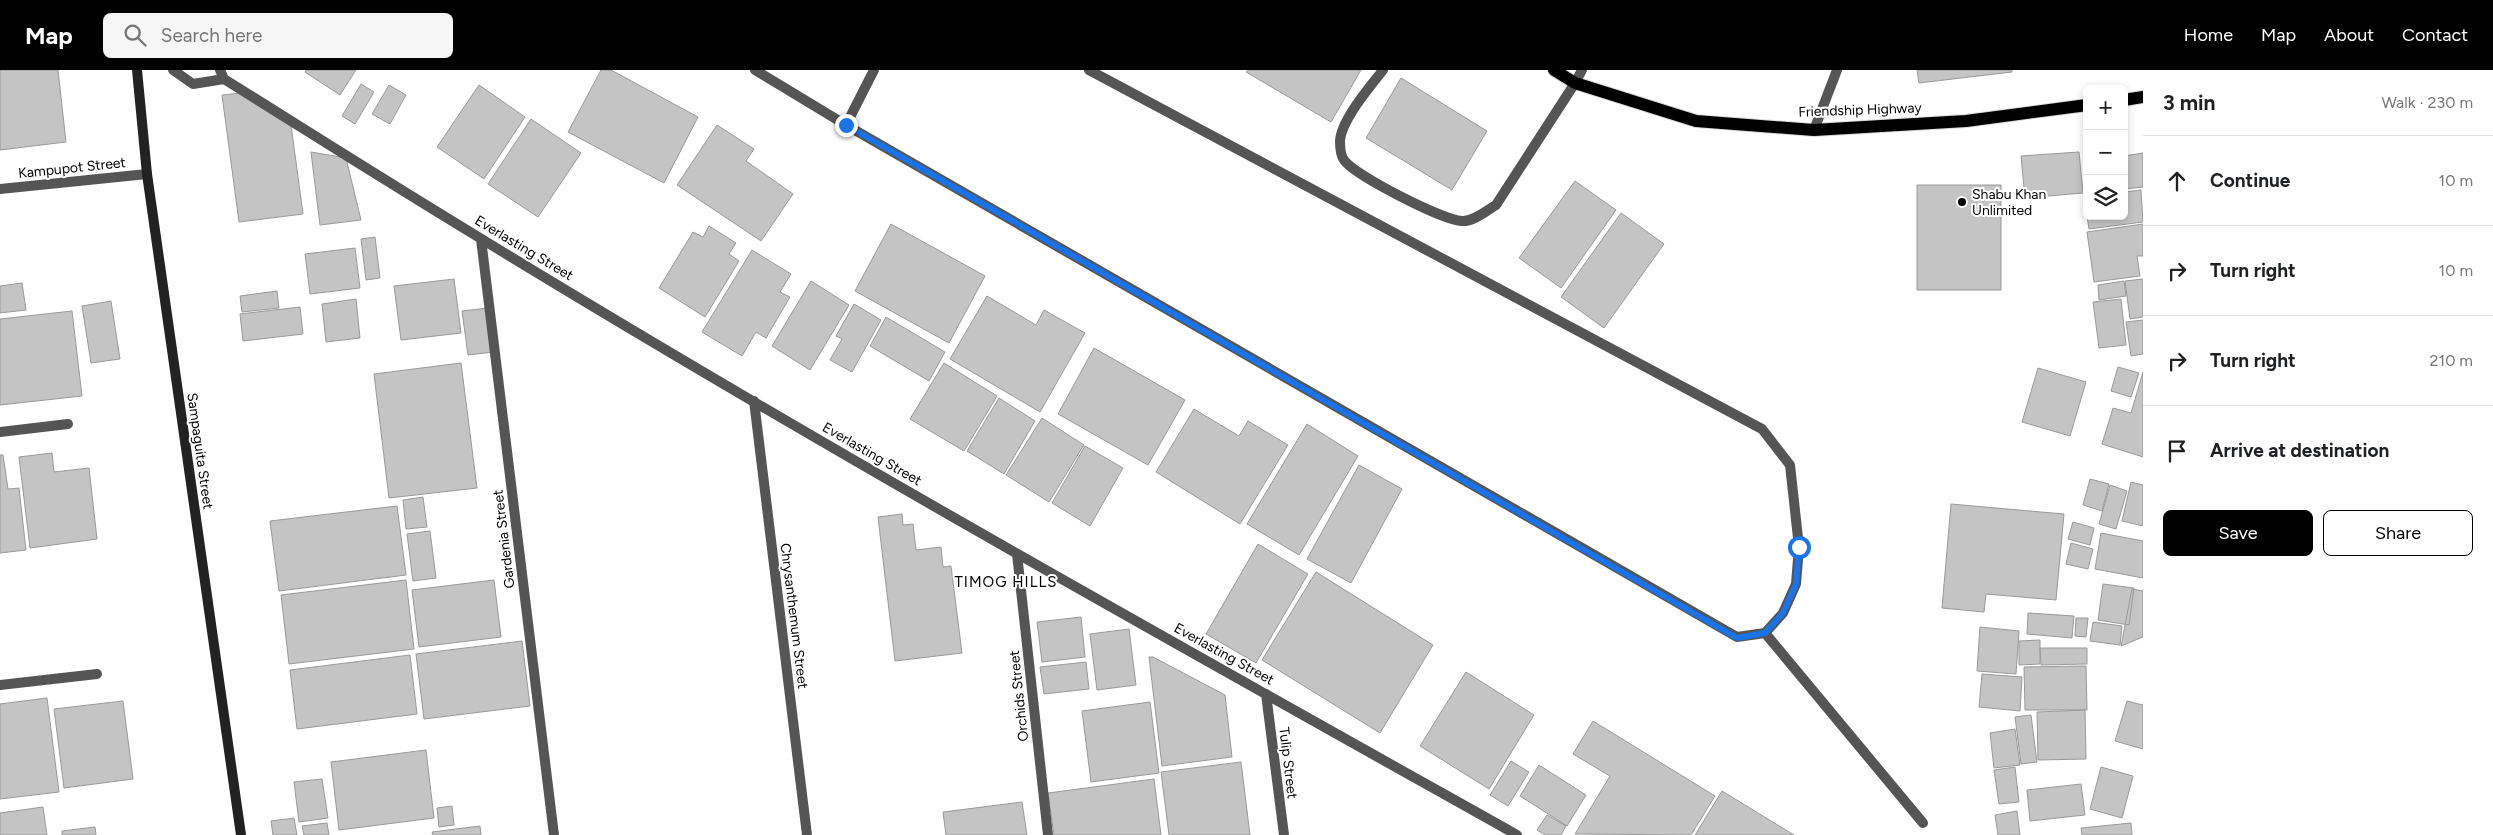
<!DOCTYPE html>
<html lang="en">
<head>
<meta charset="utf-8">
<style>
	body { margin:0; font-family:Figtree,sans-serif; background:#f6f6f6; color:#202124 }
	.controls { position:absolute; right:15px; top:15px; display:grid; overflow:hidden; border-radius:8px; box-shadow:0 2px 8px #0003 }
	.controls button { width:45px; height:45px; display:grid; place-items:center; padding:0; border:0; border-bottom:1px solid #e0e0e0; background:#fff; color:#202124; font:25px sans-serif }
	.stop { position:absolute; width:15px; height:15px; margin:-11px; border:4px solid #1a73e8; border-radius:50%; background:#fff }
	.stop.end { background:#1a73e8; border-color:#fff; box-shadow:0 1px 5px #0008 }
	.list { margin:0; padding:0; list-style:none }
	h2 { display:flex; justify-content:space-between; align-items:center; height:65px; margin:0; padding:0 20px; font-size:21px }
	h2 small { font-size:16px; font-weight:400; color:#757577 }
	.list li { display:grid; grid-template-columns:32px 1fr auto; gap:15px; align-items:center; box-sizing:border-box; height:90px; padding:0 20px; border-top:1px solid #e0e0e0 }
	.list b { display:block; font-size:19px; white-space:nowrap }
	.list em { font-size:16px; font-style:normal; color:#757577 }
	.actions { display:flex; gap:10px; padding:15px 20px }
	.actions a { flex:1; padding:11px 0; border:1px solid #000; border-radius:8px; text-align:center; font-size:18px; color:#000 }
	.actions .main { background:#000; color:#fff }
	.icon { flex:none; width:28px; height:28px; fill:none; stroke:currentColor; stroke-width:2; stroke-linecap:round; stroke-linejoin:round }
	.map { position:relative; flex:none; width:2143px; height:765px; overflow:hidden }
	header { display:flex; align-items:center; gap:30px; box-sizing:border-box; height:70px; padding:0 25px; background:#000; color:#fff }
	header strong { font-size:24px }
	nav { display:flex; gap:28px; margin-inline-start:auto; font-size:18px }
	.search { width:350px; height:45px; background:#f6f6f6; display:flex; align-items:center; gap:12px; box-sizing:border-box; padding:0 18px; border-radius:8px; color:#757577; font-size:19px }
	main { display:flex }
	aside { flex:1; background:#fff }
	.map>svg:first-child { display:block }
	.building { fill:#c4c4c4; stroke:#999 }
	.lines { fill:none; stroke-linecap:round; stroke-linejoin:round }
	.primary-casing { stroke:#dbdbdb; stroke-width:14 }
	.service { stroke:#555; stroke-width:10 }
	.minor { stroke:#555; stroke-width:10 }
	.tertiary { stroke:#555; stroke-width:10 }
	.secondary { stroke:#222; stroke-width:10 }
	.primary { stroke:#000; stroke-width:12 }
	.route { stroke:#1a73e8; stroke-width:6 }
	.poi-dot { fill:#000; stroke:#fff; stroke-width:2 }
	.labels { text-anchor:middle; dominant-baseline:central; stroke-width:4; stroke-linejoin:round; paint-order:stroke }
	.street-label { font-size:14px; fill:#000; stroke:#fff }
	.poi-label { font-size:14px; fill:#000; stroke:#fff; text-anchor:start }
	.neighbourhood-label { font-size:15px; letter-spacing:1px; fill:#000; stroke:#fff }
</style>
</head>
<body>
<header>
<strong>Map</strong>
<div class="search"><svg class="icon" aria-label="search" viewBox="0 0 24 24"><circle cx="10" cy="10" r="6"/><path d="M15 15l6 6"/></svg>Search here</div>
<nav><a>Home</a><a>Map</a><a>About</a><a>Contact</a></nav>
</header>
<main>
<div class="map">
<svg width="2143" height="765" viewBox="0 0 2143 765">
	<rect width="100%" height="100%" fill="#fff"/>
	<!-- building -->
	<path class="building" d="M0,0h58l8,72 -66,8z
		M306,0h50l-16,25 -35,-23z
		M601,0h10l87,47 -34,66 -96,-51z
		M1248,0h113l-30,52 -85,-50z
		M1917,0h95v2l-93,11z
		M1401,8l86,53 -35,59 -86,-52z
		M361,14l13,8 -19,32 -13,-8z
		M389,15l17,10 -16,29 -18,-10z
		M479,15l46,32 -41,62 -47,-32z
		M241,23l50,32 12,89 -64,8 -17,-127z
		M531,49l50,34 -43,64 -50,-33z
		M717,55l37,24 -8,12 47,33 -32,47 -84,-56z
		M311,82l35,6 15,62 -41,5z
		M2079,82l4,41 -58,5 -4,-42z
		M2143,83v34l-19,2v-33z
		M1575,111l41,29 -55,78 -42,-30z
		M1917,115h84v105h-84z
		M2141,120l2,32 -54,7 -2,-13h37v-24z
		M1621,143l43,31 -60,84 -43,-31z
		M891,154l94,52 -36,67 -94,-52z
		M2143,154v32h-6l3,20 -46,6 -7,-50z
		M709,156l27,17 -7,11 10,7 -34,56 -46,-29 34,-56 10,5z
		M375,167l5,41 -14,2 -5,-41z
		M355,178l5,40 -50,6 -5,-40z
		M752,180l39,24 -11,18 10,5 -24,41 -10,-6 -14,24 -40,-24z
		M454,209l7,54 -60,7 -7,-54z
		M2143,209v38l-13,2 -5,-38z
		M811,211l38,24 -39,65 -38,-24z
		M2124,211l2,15 -27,4 -1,-15z
		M22,213l4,27 -26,3v-27z
		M277,221l2,17 -37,4 -2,-16z
		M987,226l49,29 8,-15 41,23 -45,79 -90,-53z
		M356,229l4,39 -34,4 -4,-38z
		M2121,229l5,46 -27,3 -6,-46z
		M111,231l9,58 -29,4 -9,-57z
		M854,234l27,16 -29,52 -22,-12 12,-21 -6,-3z
		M300,237l3,27 -60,7 -3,-27z
		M488,238l6,44 -26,3 -6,-44z
		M72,241l10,85 -82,9v-86z
		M886,247l59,35 -16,29 -59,-35z
		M2143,250v34l-12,2 -5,-34z
		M1094,278l91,52 -37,65 -90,-51z
		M461,293l16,125 -88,10 -15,-124z
		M944,293l53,33 -33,55 -54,-32z
		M2118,297l21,6 -8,24 -20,-6z
		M2038,298l48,14 -16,54 -48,-14z
		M2143,302v85l-41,-13 11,-36 18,5z
		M999,328l36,23 -31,53 -37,-23z
		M1194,339l45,27 9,-15 40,24 -48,79 -84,-52z
		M1042,348l42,27 -35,57 -43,-27z
		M1307,354l51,32 -59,99 -52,-31z
		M1085,376l38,22 -33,58 -38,-23z
		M52,383l2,19 35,-4 8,71 -67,9 -11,-91z
		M0,385h3l5,34 11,-1 7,62 -26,3z
		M1359,395l43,24 -51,94 -44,-24z
		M2090,409l19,5 -7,27 -19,-6z
		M2131,412l12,3v41l-21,-5z
		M2110,415l17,6 -11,38 -17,-5z
		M423,427l4,30 -21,2 -3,-29z
		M1951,434l113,10 -8,86 -70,-6 -2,18 -42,-4z
		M397,436l9,69 -127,16 -9,-70z
		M902,444l1,11 10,-1 3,26 25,-3 2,20 8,-1 11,87 -67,8 -17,-144z
		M2073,452l21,6 -4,17 -22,-6z
		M430,461l6,47 -23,3 -6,-47z
		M2101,463l42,8v37l-48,-9z
		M2071,473l22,6 -5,20 -22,-5z
		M1258,474l50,30 -52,89 -50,-29z
		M1316,502l117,73 -53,88 -118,-73z
		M406,510l8,69 -125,15 -8,-69z
		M494,510l7,57 -82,10 -7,-57z
		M2103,514l31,4 -5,37 -31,-5z
		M2132,519l11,2v46l-22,9z
		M2028,543l46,3 -2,22 -45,-4z
		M1081,547l4,40 -43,5 -5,-40z
		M2076,548h12l-2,19 -11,-1z
		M2093,552l29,4 -2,19 -30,-4z
		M1980,557l39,4 -3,43 -39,-3z
		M1129,559l7,56 -39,5 -7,-56z
		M2040,570v24l-21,1v-24z
		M522,571l8,65 -106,13 -8,-65z
		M2040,578h47v16l-46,1z
		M410,585l7,59 -120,15 -7,-59z
		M1149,587h4l72,38 7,62 -70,9z
		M1086,592l3,27 -45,5 -4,-27z
		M2086,596l1,44h-62l-1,-43z
		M1466,602l68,43 -45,74 -69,-43z
		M1982,604l40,3 -2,34 -41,-4z
		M47,628l12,94 -59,7v-95z
		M123,631l10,78 -69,9 -10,-79z
		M2127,631l16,4v44l-28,-8z
		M1150,632l9,71 -68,9 -9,-71z
		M2085,640l1,49 -48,1 -1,-48z
		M2031,645l6,47 -16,2 -6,-47z
		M1593,651l122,75 -24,39 -116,-1 35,-58 -37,-22z
		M2015,659l5,36 -26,3 -4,-35z
		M426,680l8,68 -95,12 -8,-68z
		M1511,691l18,11 -21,34 -18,-11z
		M1241,692l9,73h-81l-8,-63z
		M1539,695l47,30 -19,31 -47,-30z
		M2015,697l4,35 -20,2 -5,-34z
		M2101,697l32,9 -11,42 -32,-9z
		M322,709l6,39 -29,4 -5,-40z
		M1154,709l7,56h-107l-6,-42z
		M2081,714l4,31 -55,6 -3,-31z
		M1722,721l72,44h-99z
		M1022,732l5,33h-81l-3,-23z
		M452,736l2,19 -15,2 -2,-19z
		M43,737l4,28h-47v-22z
		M2017,741l3,24h-22l-3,-20z
		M1547,745l19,11 -5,9h-16l-8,-5z
		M294,748l3,17h-24l-2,-14z
		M327,753l2,12h-25l-2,-9z
		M2131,753l1,12h-50l-1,-7z
		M480,756l1,9h-48l-1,-3z
		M95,757l1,8h-34v-4z"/>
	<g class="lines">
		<defs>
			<path id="primary" d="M1554,0l21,13 121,38 118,9 152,-9 121,-16
				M2124,30l19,-3"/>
		</defs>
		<!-- primary casing -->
		<use href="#primary" class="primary-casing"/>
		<!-- service -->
		<path class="service" d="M1383,0c-13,17 -42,50 -43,71 0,5 1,15 4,19 10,15 98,60 118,61 11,1 24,-10 34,-16l79,-122"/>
		<!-- minor -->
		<path class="minor" d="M173,0l20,14 31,-5
			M220,0l4,9c85,53 170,107 256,159 340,208 689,402 1037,597
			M755,0l91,55 891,512 28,-4 18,-20 13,-29 3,-37 -9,-82 -28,-36 -673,-359
			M1575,13l7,-13
			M846,55l28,-55
			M0,119l147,-15
			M481,169l73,596
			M754,331l53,434
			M0,362l68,-8
			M1017,484l31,281
			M1765,563l158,190
			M0,615l97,-11
			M1266,624l18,141"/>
		<!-- tertiary -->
		<path class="tertiary" d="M1814,60l23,-60"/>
		<!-- secondary -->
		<path class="secondary" d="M137,0l10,104 94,661"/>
		<!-- primary -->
		<use href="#primary" class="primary"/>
	</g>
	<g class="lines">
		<!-- route -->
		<path class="route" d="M846,55l891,513 28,-5 18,-20 13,-29 3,-37"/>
	</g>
	<!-- markers -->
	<circle class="poi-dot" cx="1962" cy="132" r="5"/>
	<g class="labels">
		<!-- street labels -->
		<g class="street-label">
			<text transform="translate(1860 40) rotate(-2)">Friendship Highway</text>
			<text transform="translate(72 98) rotate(-6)">Kampupot Street</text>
			<text transform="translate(524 178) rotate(31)">Everlasting Street</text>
			<text transform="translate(200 381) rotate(82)">Sampaguita Street</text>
			<text transform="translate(872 384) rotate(30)">Everlasting Street</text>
			<text transform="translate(504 469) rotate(-97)">Gardenia Street</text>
			<text transform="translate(794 546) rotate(83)">Chrysanthemum Street</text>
			<text transform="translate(1224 584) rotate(29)">Everlasting Street</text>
			<text transform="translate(1019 626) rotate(-96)">Orchids Street</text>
			<text transform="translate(1288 693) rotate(83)">Tulip Street</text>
		</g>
		<!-- poi labels -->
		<g class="poi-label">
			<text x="1972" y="124">Shabu Khan<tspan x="1972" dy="16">Unlimited</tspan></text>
		</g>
		<!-- neighbourhood labels -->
		<g class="neighbourhood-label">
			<text x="1006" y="512">TIMOG HILLS</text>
		</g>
	</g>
</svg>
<div class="controls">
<button>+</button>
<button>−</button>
<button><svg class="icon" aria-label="layers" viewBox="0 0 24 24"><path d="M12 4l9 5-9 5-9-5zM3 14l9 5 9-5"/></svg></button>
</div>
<div class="stop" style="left:1799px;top:477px"></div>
<div class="stop end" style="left:846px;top:55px"></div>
</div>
<aside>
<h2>3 min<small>Walk · 230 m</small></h2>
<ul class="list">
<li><svg class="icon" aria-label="ahead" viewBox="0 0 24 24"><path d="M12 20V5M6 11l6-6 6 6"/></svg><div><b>Continue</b></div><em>10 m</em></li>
<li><svg class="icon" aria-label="right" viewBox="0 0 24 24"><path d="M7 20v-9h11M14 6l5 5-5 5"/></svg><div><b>Turn right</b></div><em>10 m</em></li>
<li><svg class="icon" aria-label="right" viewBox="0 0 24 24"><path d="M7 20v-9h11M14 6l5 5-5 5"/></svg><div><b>Turn right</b></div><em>210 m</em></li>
<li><svg class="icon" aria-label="arrive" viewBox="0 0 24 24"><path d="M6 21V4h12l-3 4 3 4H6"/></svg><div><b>Arrive at destination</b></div></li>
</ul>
<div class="actions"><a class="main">Save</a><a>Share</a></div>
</aside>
</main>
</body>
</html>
